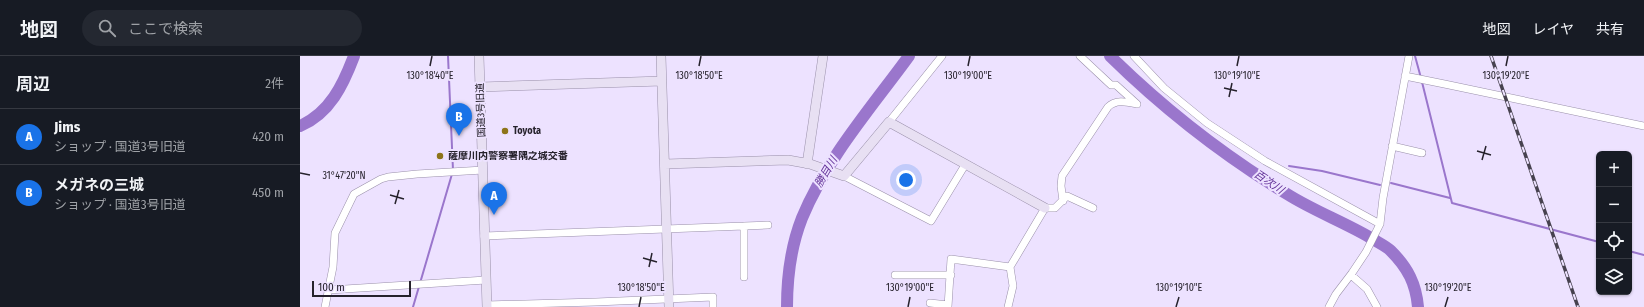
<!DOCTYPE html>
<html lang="ja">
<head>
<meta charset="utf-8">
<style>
	body { margin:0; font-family:"Fira Sans Condensed","Noto Sans JP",sans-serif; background:#242831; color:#f1f3f6 }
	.controls { position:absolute; right:12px; bottom:12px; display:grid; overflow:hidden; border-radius:6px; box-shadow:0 1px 3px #0004 }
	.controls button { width:36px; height:36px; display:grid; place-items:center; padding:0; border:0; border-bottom:1px solid #363941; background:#171b24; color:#f1f3f6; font:20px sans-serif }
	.scale { position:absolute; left:12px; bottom:10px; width:99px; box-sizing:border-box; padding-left:4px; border:2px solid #26222c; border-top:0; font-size:11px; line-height:14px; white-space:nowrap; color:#26222c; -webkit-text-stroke:3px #ede2ff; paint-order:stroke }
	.you { position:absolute; left:606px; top:124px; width:14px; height:14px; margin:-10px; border:3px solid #fff; border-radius:50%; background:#1a73e8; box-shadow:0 0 0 6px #1a73e833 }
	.badge { display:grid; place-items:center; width:26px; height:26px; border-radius:50%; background:#1a73e8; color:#fff; font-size:13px; font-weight:700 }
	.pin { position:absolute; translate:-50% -33px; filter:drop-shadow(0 1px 2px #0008) }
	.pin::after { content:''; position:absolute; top:21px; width:14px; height:12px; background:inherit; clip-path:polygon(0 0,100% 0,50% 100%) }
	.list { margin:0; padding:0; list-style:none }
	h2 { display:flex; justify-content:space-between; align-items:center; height:52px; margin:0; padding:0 16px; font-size:17px }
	h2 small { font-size:13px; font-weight:400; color:#9ea1a6 }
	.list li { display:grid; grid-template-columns:26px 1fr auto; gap:12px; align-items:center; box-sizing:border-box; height:56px; padding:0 16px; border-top:1px solid #363941 }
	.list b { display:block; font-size:15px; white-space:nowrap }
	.list p { margin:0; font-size:13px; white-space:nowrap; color:#9ea1a6 }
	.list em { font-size:13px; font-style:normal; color:#9ea1a6 }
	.icon { flex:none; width:22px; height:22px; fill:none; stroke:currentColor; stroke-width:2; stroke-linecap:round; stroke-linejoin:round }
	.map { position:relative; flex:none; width:1344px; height:251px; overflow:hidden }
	header { display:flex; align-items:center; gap:24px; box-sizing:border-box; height:56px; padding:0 20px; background:#171b24; border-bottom:1px solid #363941 }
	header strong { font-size:19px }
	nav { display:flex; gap:22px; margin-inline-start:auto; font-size:14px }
	.search { width:280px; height:36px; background:#242831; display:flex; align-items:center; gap:10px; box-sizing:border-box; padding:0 14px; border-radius:22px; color:#9ea1a6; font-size:15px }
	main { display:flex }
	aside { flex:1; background:#171b24 }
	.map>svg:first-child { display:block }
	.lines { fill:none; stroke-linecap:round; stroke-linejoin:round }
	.stream { stroke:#9a76cc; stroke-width:2 }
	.river { stroke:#9a76cc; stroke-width:12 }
	.street-casing { stroke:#9a90aa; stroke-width:8 }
	.secondary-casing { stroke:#9a90aa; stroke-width:10 }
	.street { stroke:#fff; stroke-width:7 }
	.secondary { stroke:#e8e0f3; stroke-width:9 }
	.rail-casing { stroke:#47424f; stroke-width:3.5 }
	.rail { stroke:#ede2ff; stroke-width:2; stroke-dasharray:6; stroke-linecap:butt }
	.ticks { fill:none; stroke:#26222c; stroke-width:1.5 }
	.poi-dot { fill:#8d7419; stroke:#ede2ff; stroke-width:1.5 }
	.labels { text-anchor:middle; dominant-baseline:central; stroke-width:4; stroke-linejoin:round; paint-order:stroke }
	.street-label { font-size:10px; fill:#26222c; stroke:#ede2ff }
	.poi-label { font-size:10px; font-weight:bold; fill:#26222c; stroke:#ede2ff; text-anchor:start }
	.water-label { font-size:11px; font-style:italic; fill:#633298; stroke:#ede2ff }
	.ticks-label { font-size:10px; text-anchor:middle; fill:#26222c; stroke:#ede2ff; stroke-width:4; stroke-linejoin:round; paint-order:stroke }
</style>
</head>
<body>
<header>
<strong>地図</strong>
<div class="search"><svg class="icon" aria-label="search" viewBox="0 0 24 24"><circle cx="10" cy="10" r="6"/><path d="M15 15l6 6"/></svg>ここで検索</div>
<nav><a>地図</a><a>レイヤ</a><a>共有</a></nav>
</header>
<main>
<aside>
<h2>周辺<small>2件</small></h2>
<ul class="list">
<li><span class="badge">A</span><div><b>Jims</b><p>ショップ · 国道3号旧道</p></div><em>420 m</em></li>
<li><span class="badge">B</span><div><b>メガネの三城</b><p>ショップ · 国道3号旧道</p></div><em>450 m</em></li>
</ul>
</aside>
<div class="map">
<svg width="1344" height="251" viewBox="0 0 1344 251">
	<rect width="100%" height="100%" fill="#ede2ff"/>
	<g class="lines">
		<!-- stream -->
		<path class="stream" d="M148,0l5,114
			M1115,0l6,22
			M1122,26l30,121 147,39
			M989,110l33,5 58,14
			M1091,127l59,15
			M1329,195l15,4
			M113,251l39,-133"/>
		<!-- river -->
		<path class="river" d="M810,0c54,53 113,99 177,138 27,17 57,28 84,44 6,4 15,8 20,13 17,17 25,33 27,56
			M0,70c30,-13 43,-41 54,-70
			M487,251c0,-30 4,-61 15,-89 25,-60 69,-110 107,-162"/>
		<defs>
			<path id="street" d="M834,0l30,32 43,35 58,38 115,63
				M1105,20c80,16 160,33 239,50
				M589,66l53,-66
				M1092,90l30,7
				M544,120l87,45 34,-56
				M763,145l-2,-15 1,-10 46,-69c8,-8 19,-5 29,-3l-21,-19h-5l-31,-29
				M444,170l24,-1
				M184,180l260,-10v51
				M595,219h56
				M1051,219l16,14 10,18
				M29,234l157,-10
				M630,247l18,2
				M187,249l109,-3 117,-5v10
				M25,251l8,-40 2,-34 19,-39 27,-15 7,-2 29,-3 66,-4
				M648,251l3,-48 59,8
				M708,251l5,-21 -3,-19 35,-59h10l12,-12 26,12
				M1029,251l7,-13 16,-21 14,-21 14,-28 3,-26 26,-142"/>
			<path id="secondary" d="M179,0l8,251
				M361,0l8,251
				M180,31l182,-6
				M365,108l123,-4 22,4 34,12 45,-54 156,86
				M507,108l16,-108"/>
		</defs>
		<!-- street casing -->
		<use href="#street" class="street-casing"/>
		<!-- secondary casing -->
		<use href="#secondary" class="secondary-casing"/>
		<!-- street -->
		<use href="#street" class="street"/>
		<!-- secondary -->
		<use href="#secondary" class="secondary"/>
		<defs>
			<path id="rail" d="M1191,0l87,251"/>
		</defs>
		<!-- rail casing -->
		<use href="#rail" class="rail-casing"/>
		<!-- rail -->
		<use href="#rail" class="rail"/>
	</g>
	<!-- ticks -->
	<path class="ticks" d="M130,10l2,-10M399,10l2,-10M668,10l2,-10M937,10l2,-10M1206,10l2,-10M924,32l13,3M929,41l3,-14M1177,95l14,4M1182,104l4,-14M0,117l10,2M90,139l14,4M95,148l4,-14M343,202l14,4M349,211l3,-14M339,251l2,-10M608,251l2,-10M876,251l3,-10M1145,251l3,-10"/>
	<!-- markers -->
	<g class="poi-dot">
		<circle cx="205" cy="75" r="4"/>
		<circle cx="140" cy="100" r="4"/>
	</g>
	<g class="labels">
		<!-- street labels -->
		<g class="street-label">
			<text transform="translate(181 54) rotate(-92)">国道3号旧道</text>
		</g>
		<!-- poi labels -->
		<g class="poi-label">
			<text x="213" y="75">Toyota</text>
			<text x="148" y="100">薩摩川内警察署隅之城交番</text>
		</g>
		<!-- water labels -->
		<g class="water-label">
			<text transform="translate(526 116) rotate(-59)">勝目川</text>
			<text transform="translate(969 126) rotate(34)">百次川</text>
		</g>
	</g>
	<g class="ticks-label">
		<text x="130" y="23">130°18'40"E</text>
		<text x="399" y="23">130°18'50"E</text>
		<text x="937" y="23">130°19'10"E</text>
		<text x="1206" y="23">130°19'20"E</text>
		<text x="668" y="23">130°19'00"E</text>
		<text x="44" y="123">31°47'20"N</text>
		<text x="610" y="235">130°19'00"E</text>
		<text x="341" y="235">130°18'50"E</text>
		<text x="879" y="235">130°19'10"E</text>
		<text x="1148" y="235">130°19'20"E</text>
	</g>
</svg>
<div class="controls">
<button>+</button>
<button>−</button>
<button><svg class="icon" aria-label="locate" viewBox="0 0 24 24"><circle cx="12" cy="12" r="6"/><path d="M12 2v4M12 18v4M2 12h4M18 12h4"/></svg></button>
<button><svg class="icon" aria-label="layers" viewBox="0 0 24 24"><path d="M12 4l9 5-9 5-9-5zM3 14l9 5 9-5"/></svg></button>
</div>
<div class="scale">100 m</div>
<div class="you"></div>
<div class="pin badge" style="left:194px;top:159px">A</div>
<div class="pin badge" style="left:159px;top:80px">B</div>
</div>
</main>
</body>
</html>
